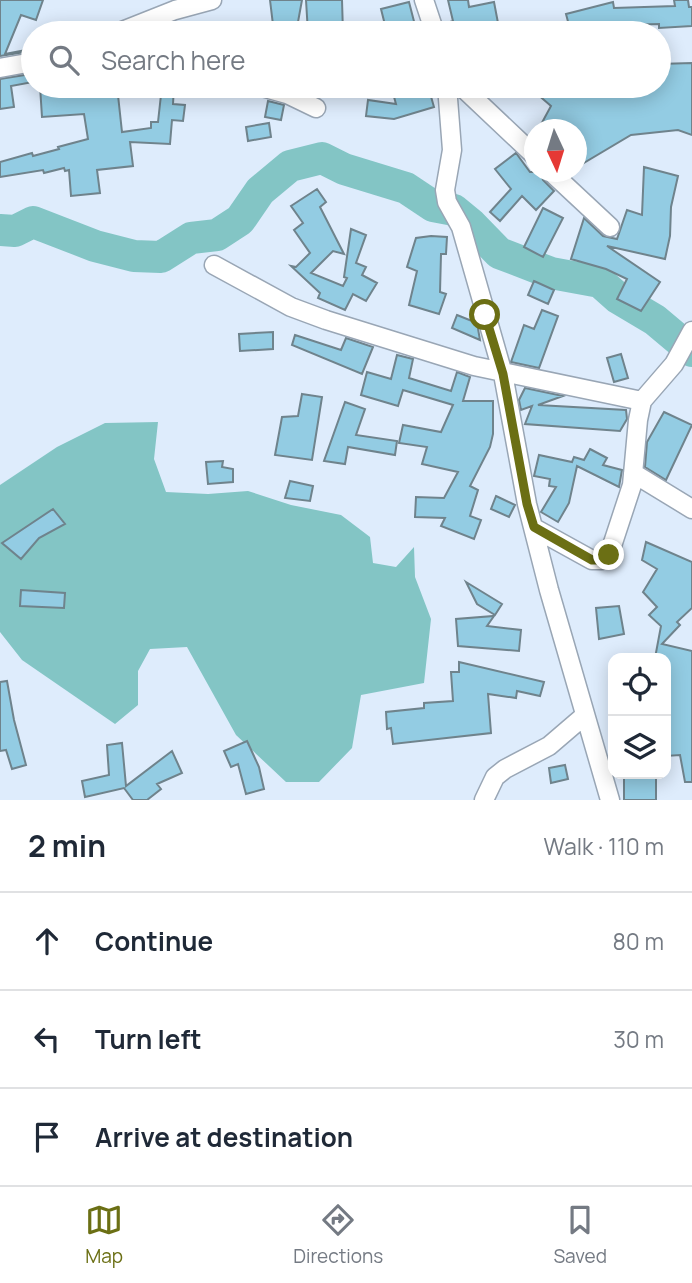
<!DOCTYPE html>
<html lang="en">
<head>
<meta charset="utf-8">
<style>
	body { margin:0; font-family:Manrope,sans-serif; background:#f6f6f7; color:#1f2937 }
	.controls { position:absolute; right:21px; bottom:21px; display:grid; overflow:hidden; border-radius:14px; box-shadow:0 4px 18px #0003 }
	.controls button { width:63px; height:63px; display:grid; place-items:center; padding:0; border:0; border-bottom:2px solid #e0e1e3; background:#fff; color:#1f2937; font:35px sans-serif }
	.compass { position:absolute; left:524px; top:119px; width:63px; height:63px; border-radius:50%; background:#fff; box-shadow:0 4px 18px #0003; rotate:176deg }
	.stop { position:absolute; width:21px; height:21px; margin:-16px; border:5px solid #6b6f14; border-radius:50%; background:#fff }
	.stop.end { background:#6b6f14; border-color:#fff; box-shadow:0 2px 7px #0008 }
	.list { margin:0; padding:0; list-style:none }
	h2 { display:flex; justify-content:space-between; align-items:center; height:91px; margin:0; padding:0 28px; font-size:30px }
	h2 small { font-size:23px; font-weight:400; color:#747a83 }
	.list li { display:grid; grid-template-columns:46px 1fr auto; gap:21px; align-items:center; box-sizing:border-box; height:98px; padding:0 28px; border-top:2px solid #e0e1e3 }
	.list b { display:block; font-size:26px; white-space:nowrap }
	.list em { font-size:23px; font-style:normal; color:#747a83 }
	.icon { flex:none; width:38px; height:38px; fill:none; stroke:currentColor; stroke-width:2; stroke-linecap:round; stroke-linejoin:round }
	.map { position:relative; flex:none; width:692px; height:800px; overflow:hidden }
	.search { position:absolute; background:#fff; box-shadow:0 4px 18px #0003; left:21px; right:21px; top:21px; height:77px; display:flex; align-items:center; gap:18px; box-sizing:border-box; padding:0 24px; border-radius:38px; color:#747a83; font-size:26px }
	.sheet { height:385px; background:#fff }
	nav { display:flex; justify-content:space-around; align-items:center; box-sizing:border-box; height:98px; border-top:2px solid #e0e1e3; background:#fff; font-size:19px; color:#747a83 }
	nav a { display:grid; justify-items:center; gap:4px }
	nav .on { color:#6b6f14 }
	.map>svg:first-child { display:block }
	.water { fill:#83c5c5 }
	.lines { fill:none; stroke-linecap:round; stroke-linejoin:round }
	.river { stroke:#83c5c5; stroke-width:32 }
	.building { fill:#93cce3; stroke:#6f838c; stroke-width:2 }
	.minor-casing { stroke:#99a6b5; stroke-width:21 }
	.minor { stroke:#fff; stroke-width:18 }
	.route { stroke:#6b6f14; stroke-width:9 }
</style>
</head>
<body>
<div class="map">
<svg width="692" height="800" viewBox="0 0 692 800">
	<rect width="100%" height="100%" fill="#deecfc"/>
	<!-- water -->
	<path class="water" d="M158,422l-4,37 12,33 42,2 40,-3 43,14 50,10 29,22 3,26 23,4 18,-20 1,30 16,42 -7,64 -63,12 -9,53 -33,34h-33l-50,-47 -49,-88 -37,2 -12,22v34l-23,19 -93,-64 -22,-28v-147l57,-38 48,-24z"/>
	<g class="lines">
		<!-- river -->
		<path class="river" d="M0,230l15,1 18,-9 62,24 39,10 27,1 30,-19 26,-3 23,-15 20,-29 30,-25 32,-8 22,11 62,19 27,18 21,4 17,14 28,29 52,20 49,9 18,16 37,22 37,31"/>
	</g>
	<!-- building -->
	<path class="building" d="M0,0h43l-7,20 -15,-5 -16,39 21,-4v2l-26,4z
		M270,0h32l-6,33h-22z
		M306,0h36l1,33h-35z
		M448,0h20l1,7 25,-5 4,21 -26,5 2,5h-28l-2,-9 9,-3z
		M674,0h14l1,7h3v19l-33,2v-4l-39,1 4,8h-53l-5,-19 47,-12 1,6 61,-2z
		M409,2l8,31h-30l-6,-24z
		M692,63v72l-14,-5 -47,5 -54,32v-37h-39l13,-24 -15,-13 8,-7h115v-22z
		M31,74l2,8 -22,4 3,21 -14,2v-30z
		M40,86h77l5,46 29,-4v-6h7l4,-36h12l-1,18 12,1 -2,16 -11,-1 -2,24 -40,-2 3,24 -36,4 3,23 -29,3 -2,-26 -4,1 -1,-3 -20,5 -1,-3 -43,7v-15l32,-9 1,3 26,-7 -1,-2 30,-8 -4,-25 -42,3z
		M391,86h37l6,21 -40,12 -28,-3 2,-16 28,4z
		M268,101l16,4 -3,15 -16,-3z
		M269,123l2,14 -23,4 -2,-14z
		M516,153l14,19h10l3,8 11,11 -18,19 -14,-14 -22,25 -10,-9 21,-23 -16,-20z
		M644,167l34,9 -7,31 -1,29 -5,23 -58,-13 53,36 -19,29 -24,-12 10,-20 -21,-10 -35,-10 13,-41 19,18 14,3 10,-29 15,5z
		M317,189l9,13 -6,5 24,47 -11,-3 -22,22 32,13 4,-8 -3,-1 7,-48 15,6 -10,28 10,4 -4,8 15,8 -11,18 -13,-7 -8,16 -27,-12 2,-5 -29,-27 5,1 14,-14 -16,-23 9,-7 -12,-17z
		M543,208l20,10 -20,39 -19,-10z
		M431,236l16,1 -1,17h-5l-1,38 6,2 -7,20 -30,-9 8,-34 -10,-4 9,-29z
		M534,281l20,9 -6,14 -20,-9z
		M542,310l16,6 -19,52 -28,-6 13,-37 10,4z
		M457,315l20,8 3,17 -28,-12z
		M273,332v17l-33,2 -1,-17z
		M295,335l46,15 5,-12 27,9 -11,27 -70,-29z
		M621,354l7,24 -14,4 -7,-24z
		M397,355l16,4 -4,19 42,13 6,-19 13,5 -7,24h30v33l-3,13 -20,39 8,4 -8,26 11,4 -7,19 -33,-13 4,-8 -30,-1 1,-20 28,1 14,-26 -36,-8 5,-17 -28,-4 4,-18 38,7 12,-27 -50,-15 -5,16 -37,-11 6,-23 24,7z
		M525,388l38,8 -25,9 88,5 1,9 -7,12 -95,-7 7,-18 -11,4 -2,-10z
		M302,394l20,3 -10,63 -37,-5 7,-38 16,-1z
		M345,402l20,7 -9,26 41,6 -2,14 -47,-8 -3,17 -21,-3z
		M664,412l28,13 -26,55 -21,-13 2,-25z
		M590,449l17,9 -4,7 19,5 -3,17 -42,-21 -8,37 -11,19 -17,-10 15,-25 -7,-1 1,-7 -16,-3 5,-21 33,7 2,-5 10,3z
		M223,461l-1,6 11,2v13l-25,2 -2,-22z
		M290,481l23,5 -3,15 -25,-3z
		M496,496l19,9 -6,12 -18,-8z
		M53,509l12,15 -26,14 -18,21 -19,-16z
		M646,542l46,20v46l-15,14 3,3 -18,19 30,7v131h-7l-5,-27 -14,1v-98h-11l6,-32 -12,-11 8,-8 -14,-15 14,-23 -15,-9z
		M466,582l36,22 -7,11 -18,-11z
		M21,590l44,3 -1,15 -44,-2z
		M619,606l5,28 -25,5 -3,-31z
		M494,616l-7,10 34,4 -2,21 -61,-5 -2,-27z
		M459,662l85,20 -4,14 -23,-5 -1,7 -28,-4 3,39 -98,11 -2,-16 -4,1 -1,-17 38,-4v-5l29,-2 -2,-29h8z
		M7,681l7,39 12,45 -14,4 -6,-19 -6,1v-69z
		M247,741l12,26 5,22 -18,5 -8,-30 -7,3 -7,-16z
		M122,743l4,43 46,-35 10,22 -25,11 4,5 -14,11h-14l-9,-12 -39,9 -3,-16 27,-6 -2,-30z
		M565,765l3,14 -17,4 -2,-15z
		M624,774h32v26h-32z"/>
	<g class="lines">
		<defs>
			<path id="minor" d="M424,0l11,33
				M117,33l58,-23 37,-10
				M0,68l33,-6
				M258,86l29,8 29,14
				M447,86l5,64 -7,40 2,12 14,25 42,147 24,130 22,86 61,210
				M461,86l73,69
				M551,172l59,55
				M214,265l77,42 35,13 148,46 168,35
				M633,473l59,36
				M534,528l58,32h9l8,-5 23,-70 6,-65 4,-19 32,-37 18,-33
				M484,800l11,-23 10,-8 44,-23 35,-30"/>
		</defs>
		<!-- minor casing -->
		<use href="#minor" class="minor-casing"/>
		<!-- minor -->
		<use href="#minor" class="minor"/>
	</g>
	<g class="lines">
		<!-- route -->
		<path class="route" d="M485,315l18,59 24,130 7,23 58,33h9l8,-5"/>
	</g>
</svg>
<div class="controls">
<button><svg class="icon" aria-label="locate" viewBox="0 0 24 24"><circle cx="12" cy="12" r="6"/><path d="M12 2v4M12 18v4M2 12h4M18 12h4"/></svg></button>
<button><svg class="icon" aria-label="layers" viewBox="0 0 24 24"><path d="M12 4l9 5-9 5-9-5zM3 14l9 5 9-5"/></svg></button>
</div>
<svg class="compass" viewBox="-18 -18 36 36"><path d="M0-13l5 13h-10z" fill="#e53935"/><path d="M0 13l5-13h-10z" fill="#747a83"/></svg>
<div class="stop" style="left:485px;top:315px"></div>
<div class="stop end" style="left:609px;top:555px"></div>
<div class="search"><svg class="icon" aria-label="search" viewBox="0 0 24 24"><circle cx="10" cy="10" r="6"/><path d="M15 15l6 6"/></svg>Search here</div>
</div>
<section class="sheet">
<h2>2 min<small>Walk · 110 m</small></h2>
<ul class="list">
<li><svg class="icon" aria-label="ahead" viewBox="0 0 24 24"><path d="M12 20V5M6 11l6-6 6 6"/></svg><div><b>Continue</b></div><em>80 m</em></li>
<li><svg class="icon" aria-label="left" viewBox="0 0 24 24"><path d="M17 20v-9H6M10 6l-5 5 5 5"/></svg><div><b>Turn left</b></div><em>30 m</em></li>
<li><svg class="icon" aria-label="arrive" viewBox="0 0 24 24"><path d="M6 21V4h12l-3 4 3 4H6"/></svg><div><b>Arrive at destination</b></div></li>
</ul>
</section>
<nav>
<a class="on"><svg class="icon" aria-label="map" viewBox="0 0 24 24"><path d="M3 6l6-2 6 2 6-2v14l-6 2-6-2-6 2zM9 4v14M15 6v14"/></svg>Map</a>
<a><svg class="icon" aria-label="directions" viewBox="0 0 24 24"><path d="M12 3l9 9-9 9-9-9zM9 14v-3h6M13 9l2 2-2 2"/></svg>Directions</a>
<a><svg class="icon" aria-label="saved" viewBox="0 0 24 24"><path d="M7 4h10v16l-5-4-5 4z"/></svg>Saved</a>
</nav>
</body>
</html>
